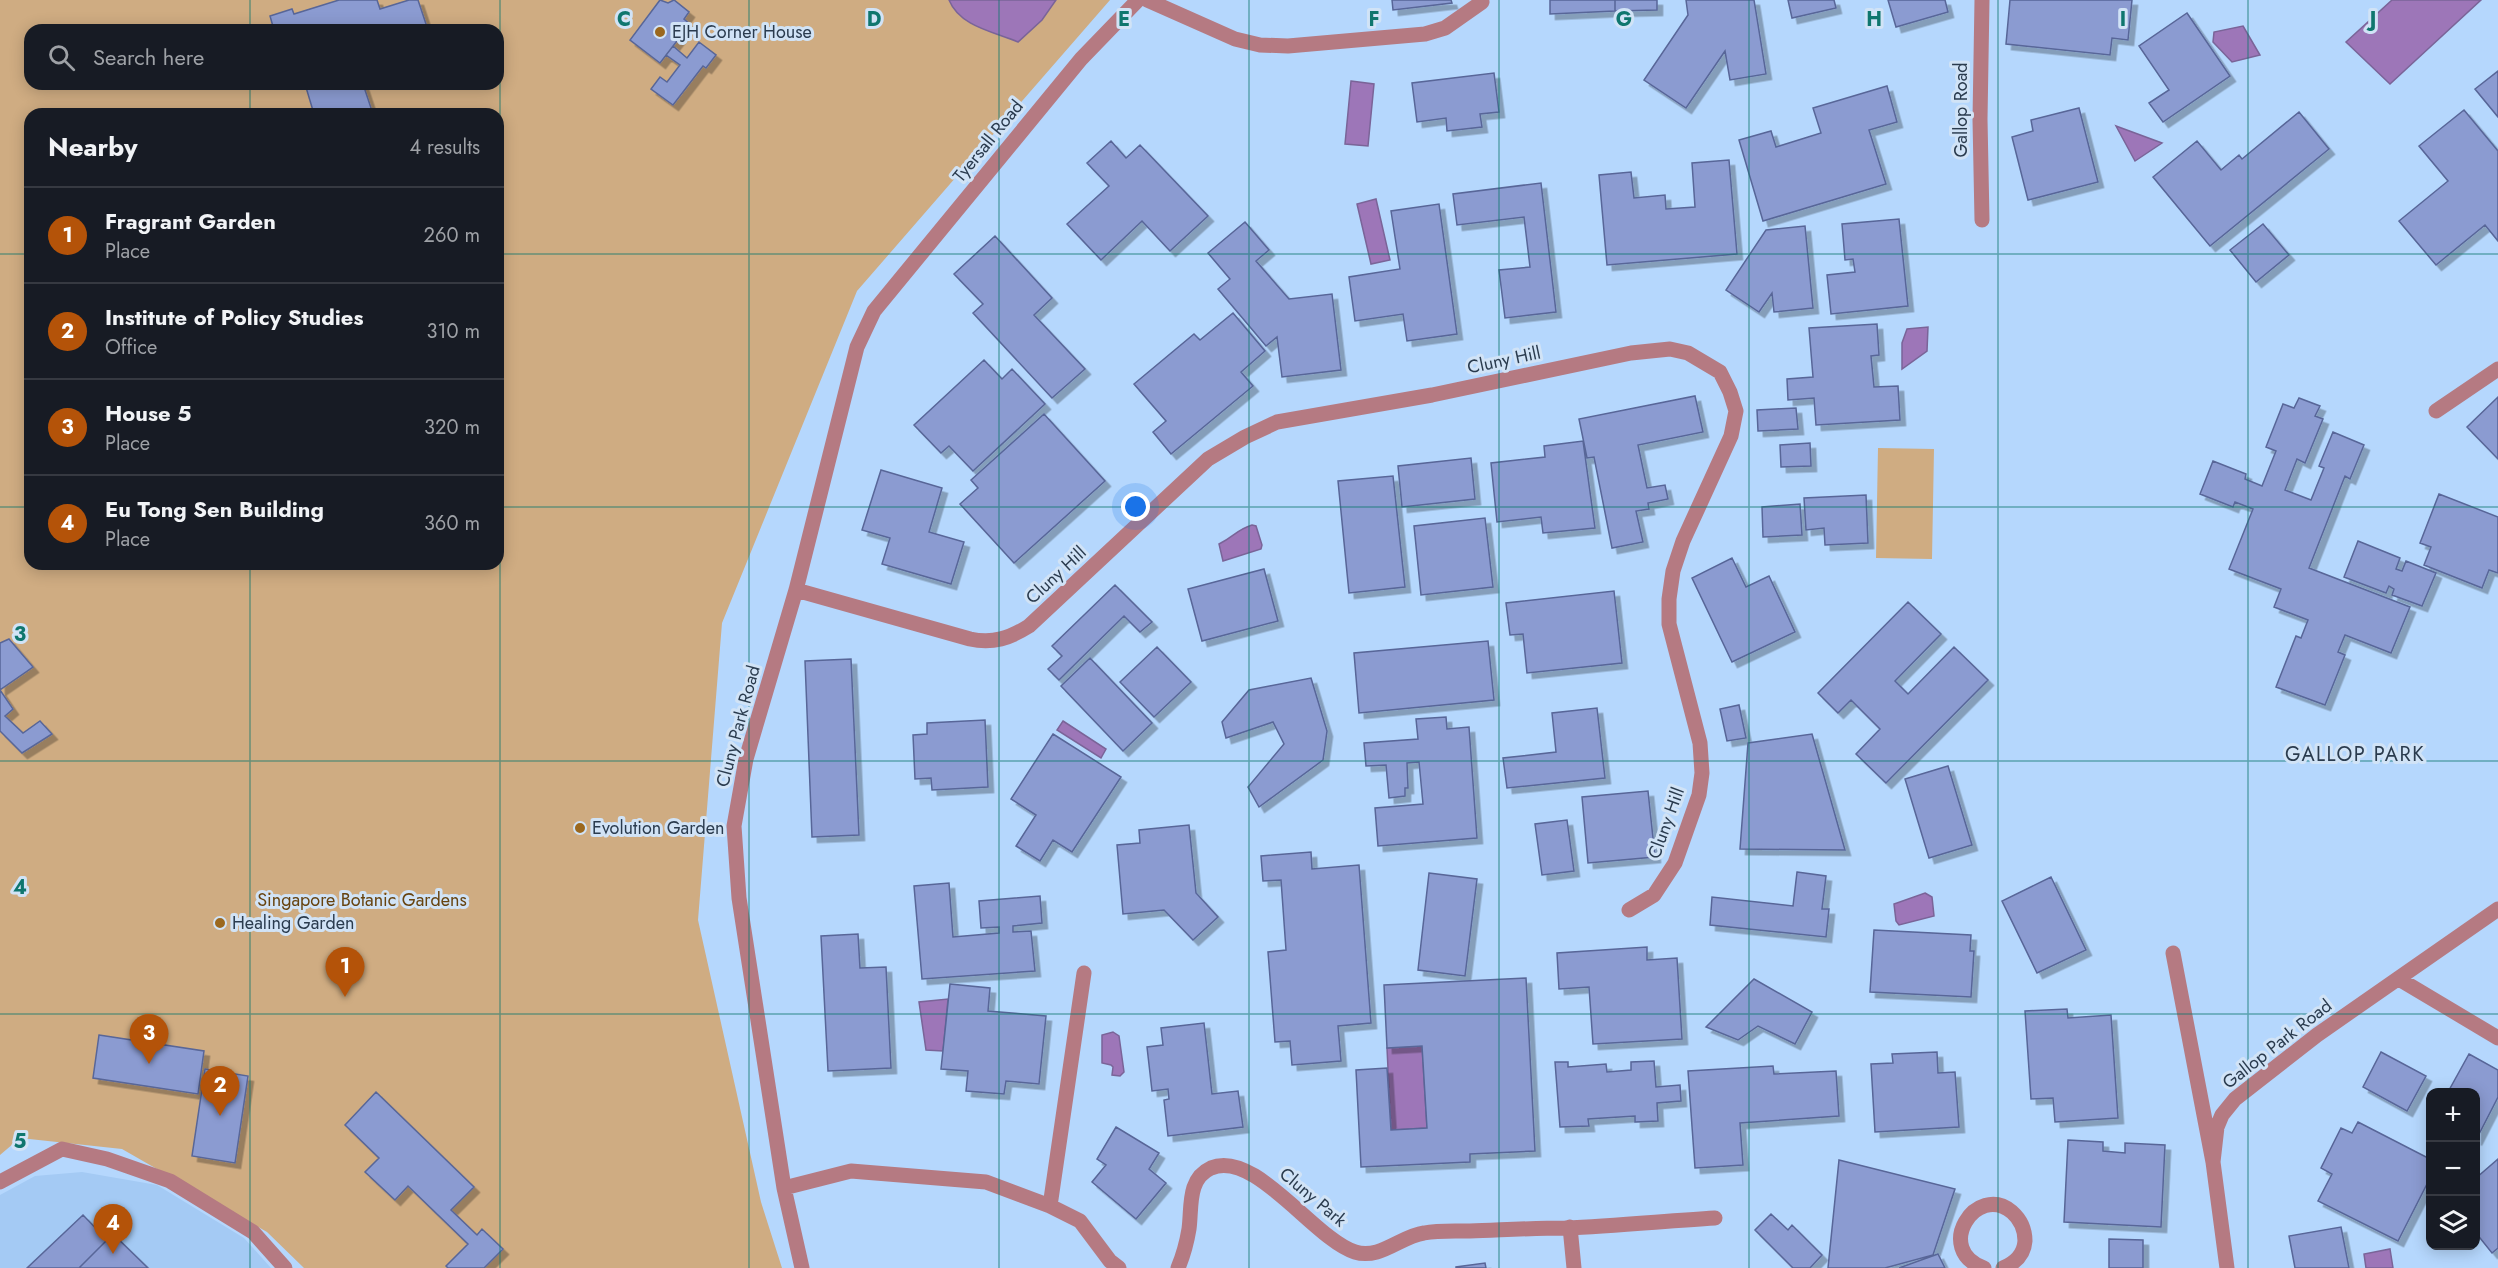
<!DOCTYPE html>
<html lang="en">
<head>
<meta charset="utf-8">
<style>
	body { margin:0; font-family:Jost,sans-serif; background:#20242c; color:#f1f3f6 }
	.controls { position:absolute; right:18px; bottom:18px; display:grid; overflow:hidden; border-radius:12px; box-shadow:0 3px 15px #0003 }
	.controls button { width:54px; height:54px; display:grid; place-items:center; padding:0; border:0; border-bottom:2px solid #363941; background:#171b24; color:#f1f3f6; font:30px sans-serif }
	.you { position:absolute; left:1136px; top:507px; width:21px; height:21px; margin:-15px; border:4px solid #fff; border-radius:50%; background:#1a73e8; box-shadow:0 0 0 9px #1a73e833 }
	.badge { display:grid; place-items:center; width:39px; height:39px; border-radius:50%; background:#b45309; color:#fff; font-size:20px; font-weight:700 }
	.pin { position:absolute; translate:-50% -50px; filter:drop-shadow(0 2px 3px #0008) }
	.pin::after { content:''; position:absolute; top:32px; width:21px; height:18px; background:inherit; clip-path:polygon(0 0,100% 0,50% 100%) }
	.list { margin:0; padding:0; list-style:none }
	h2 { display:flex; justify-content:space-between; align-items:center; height:78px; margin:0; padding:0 24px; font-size:26px }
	h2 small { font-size:20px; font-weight:400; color:#9ea1a6 }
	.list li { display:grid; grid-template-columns:39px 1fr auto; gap:18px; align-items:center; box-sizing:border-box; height:96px; padding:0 24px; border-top:2px solid #363941 }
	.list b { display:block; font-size:22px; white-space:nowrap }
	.list p { margin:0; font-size:20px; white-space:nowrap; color:#9ea1a6 }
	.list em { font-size:20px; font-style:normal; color:#9ea1a6 }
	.icon { flex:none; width:33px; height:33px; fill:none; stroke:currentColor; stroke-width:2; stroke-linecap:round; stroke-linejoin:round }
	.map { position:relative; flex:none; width:2498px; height:1268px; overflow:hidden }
	.search { position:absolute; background:#171b24; box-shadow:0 3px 15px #0003; left:24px; top:24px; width:480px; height:66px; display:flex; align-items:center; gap:15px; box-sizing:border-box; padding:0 21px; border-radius:18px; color:#9ea1a6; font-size:22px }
	.panel { position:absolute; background:#171b24; box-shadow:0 3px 15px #0003; left:24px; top:108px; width:480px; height:462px; border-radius:18px }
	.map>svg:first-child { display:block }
	.built { fill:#a4caf4 }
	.green { fill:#cfac82; fill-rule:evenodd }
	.water { fill:#9d76b8; stroke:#7a6498; stroke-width:1.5 }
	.building { fill:#8b9bd1; stroke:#586698; stroke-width:1.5; filter:url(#shadow) }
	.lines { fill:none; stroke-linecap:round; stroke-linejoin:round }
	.minor { stroke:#b57a82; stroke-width:15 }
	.grid { fill:none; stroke:#0f766e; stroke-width:1.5; stroke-opacity:0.55 }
	.poi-dot { fill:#9b681e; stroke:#d1e3f6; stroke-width:2 }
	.labels { text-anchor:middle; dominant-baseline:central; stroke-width:6; stroke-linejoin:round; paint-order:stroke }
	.poi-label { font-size:18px; fill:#2a3b4e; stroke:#d1e3f6; text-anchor:start }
	.street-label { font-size:18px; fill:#2a3b4e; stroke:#d1e3f6 }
	.park-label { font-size:18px; fill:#67430f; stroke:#d1e3f6 }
	.neighbourhood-label { font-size:20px; letter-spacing:1.5px; fill:#2a3b4e; stroke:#d1e3f6 }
	.grid-label { font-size:20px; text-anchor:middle; font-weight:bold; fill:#0f766e; stroke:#d1e3f6; stroke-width:6; stroke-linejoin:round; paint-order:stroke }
</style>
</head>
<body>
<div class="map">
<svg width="2498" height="1268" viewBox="0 0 2498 1268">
	<defs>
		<filter id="shadow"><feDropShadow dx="5.5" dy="5.5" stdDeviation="0" flood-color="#0004"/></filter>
	</defs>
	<rect width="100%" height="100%" fill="#b5d7fd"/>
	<!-- built -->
	<path class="built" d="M82,1172l75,13 87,53 27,30h-271v-73l35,-19z"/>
	<!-- green -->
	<path class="green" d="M0,0h1110l-253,291 -135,332 -24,297 63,282 21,66h-478l-37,-36 -145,-83 -102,-11 -20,17zM30,30h468v54h-468zM30,114h468v450h-468z
		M1878,448l56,1 -2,110 -56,-1z"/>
	<!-- water -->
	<path class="water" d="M949,0h107l-14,20 -24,22c-23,-10 -58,-15 -69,-42z
		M2392,0h89l-91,84 -44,-42z
		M2243,26l17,29 -28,7 -19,-20 1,-10z
		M1351,81l23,3 -6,62 -23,-2z
		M2116,126l46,17 -27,18z
		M1376,199l14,61 -19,4 -14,-60z
		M1928,327l-1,24 -25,18v-26l5,-14z
		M1252,525l4,1 6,19 -1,4 -38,12 -4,-17c15,-7 17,-14 33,-19z
		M1063,721l43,28 -5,9 -44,-28z
		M1925,893l7,4 2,19 -35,9 -3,-4 -2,-17z
		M948,999l-5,52 -17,-1 -7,-48z
		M1113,1032l6,4 5,36 -4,4 -8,-1 1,-8 -2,-2 -9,-2v-28z
		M1422,1046l5,82 -36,2 -4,-82z
		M2390,1249l3,19h-27l-2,-14z"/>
	<!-- building -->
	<path class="building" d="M339,0h38l3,9 29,-9h9l9,27 -9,3h-144l-4,-14 22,-7 2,5z
		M660,0l8,3 6,-3 15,12 -5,7 6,5 -30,39 -30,-23z
		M1392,0h59l1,3 -59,7z
		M1550,0h65v11l-65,3z
		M1615,0h42v10l-42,1z
		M1686,0h68l12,74 -36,6 -5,-29 -39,57 -42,-28 44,-65z
		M1788,0h46l2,8 -44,10z
		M1888,0h57l3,12 -52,15z
		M2010,0h122l-4,40 -16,-2 -2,17 -104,-11z
		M2187,13l43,63 -67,46 -14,-19 20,-13 -30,-44z
		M699,42l17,13 -10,13 -3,-2 -30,39 -22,-16 9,-12 7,5 13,-17 -14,-10 7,-9 14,12z
		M2498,71v46l-23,-28z
		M1494,73l5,39 -19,2 2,13 -35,4 -1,-13 -29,4 -5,-39z
		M305,84h58l10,30h-59z
		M1887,86l10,36 -28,8 17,54 -123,37 -24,-81 32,-9 5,16 45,-14 -8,-25z
		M2079,108l19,74 -70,18 -16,-63 21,-6 -2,-11z
		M2464,110l34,41v90l-13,-16 -49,40 -37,-44 49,-40 -29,-35z
		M2299,112l30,37 -119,97 -57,-69 44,-36 24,29 18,-15 3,4z
		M1111,141l15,17 14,-13 68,71 -38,35 -28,-30 -41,39 -34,-36 42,-38 -22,-23z
		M1729,160l8,94 -130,11 -8,-90 32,-3 3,26 31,-3 1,14 29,-2 -3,-44z
		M1541,183l15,129 -51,6 -6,-48 31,-3 -6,-50 -67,8 -4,-31z
		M1439,204l18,130 -50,7 -4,-27 -48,7 -6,-44 51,-8 -9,-58z
		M1899,219l9,87 -77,8 -4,-39 28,-3 -2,-13 -8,1 -3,-36z
		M1245,222l24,28 -13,11 33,38 43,-5 9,76 -59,7 -5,-40 -11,9 -48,-57 12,-10 -22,-26z
		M2263,224l26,31 -33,27 -26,-32z
		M1805,226l8,82 -39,4 -2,-19 -13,19 -33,-22 40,-60z
		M995,236l57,62 -18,17 51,54 -33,29 -79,-85 10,-9 -29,-30z
		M1233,313l32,38 -24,21 12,14 -82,68 -18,-22 13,-11 -32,-37 60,-50 6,6z
		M1877,324l2,31 -8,1 3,31 24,-1 2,34 -84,5 -2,-27 -26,2 -1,-21 26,-2 -4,-49z
		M984,360l18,19 10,-10 33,35 -72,67 -24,-25 -8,7 -27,-28z
		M1695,396l8,36 -65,13 9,43 18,-3 3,14 -20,4 1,6 -13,2 7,31 -31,6 -18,-91 -7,1 -8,-39z
		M2498,397v62l-31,-32z
		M2299,398l21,8 -5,10 8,3 -18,44 -8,-4 -12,31 26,10 13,-32 -5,-2 14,-34 31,13 -14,34 -5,-3 -36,92 101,39 -19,46 -46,-18 -7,17 7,3 -20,50 -49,-18 20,-51 5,2 7,-18 -34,-13 7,-18 -52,-20 24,-60 -18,-7 -2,5 -33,-13 13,-33 33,13 -1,5 17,7 14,-35 -10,-4 17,-43 11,4z
		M1796,408l2,21 -40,2 -1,-21z
		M1044,414l61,67 -91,82 -54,-59 18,-16 -7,-8z
		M1583,441l12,87 -52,5 -2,-16 -44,5 -6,-59 54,-6 -1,-11z
		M1810,443l1,23 -30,1 -1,-22z
		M1471,458l4,41 -73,8 -4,-41z
		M881,470l61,18 -13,44 35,10 -13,42 -69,-20 8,-26 -28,-8z
		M1393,476l12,111 -56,6 -11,-112z
		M2439,494l59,23v56l-9,-3 -7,18 -58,-23 7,-18 -11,-4z
		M1866,495l2,48 -43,2 -1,-17 -18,2 -2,-32z
		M1800,504l2,31 -39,2 -1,-30z
		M1485,518l8,69 -72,8 -7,-69z
		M2358,541l42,17 -4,11 6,2 4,-10 30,12 -14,33 -30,-11 2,-6 -5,-3 -3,7 -42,-16z
		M1732,558l14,29 23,-11 26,56 -63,30 -40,-84z
		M1264,569l14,52 -76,20 -14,-52z
		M1115,585l37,37 -12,10 -16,-16 -65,64 -11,-11 14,-13 -10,-10z
		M1614,591l8,72 -95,10 -4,-39 -13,1 -4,-32z
		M1908,602l33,32 -46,47 13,13 46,-47 34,33 -102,103 -30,-29 24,-25 -29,-29 -13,13 -20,-20z
		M9,639l24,28 -33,23 13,19 -8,7 18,17 17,-12 12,13 -30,19 -22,-22v-88z
		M1488,641l6,59 -135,13 -5,-60z
		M1157,647l34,35 -37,35 -34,-35z
		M1090,658l62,65 -29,28 -62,-65z
		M851,659l8,176 -47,2 -7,-176z
		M1311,678l16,53 -4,29 -64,47 -11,-20 36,-43 -11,-22 -47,16 -4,-16 27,-32z
		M1739,705l7,33 -19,3 -7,-32z
		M1597,708l8,70 -98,10 -4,-30 53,-6 -4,-39z
		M1446,717l1,12 22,-2 8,111 -99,8 -3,-38 48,-4 -4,-42 -12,1 1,25h-3v8l-16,2 -3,-33 -20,1 -2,-23 54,-4 -2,-20z
		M985,720l3,67 -56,3 -1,-12 -16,1 -2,-44 14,-1v-11z
		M1053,734l68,43 -49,75 -19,-12 -13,21 -24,-15 20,-31 -25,-16z
		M1812,734l33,116 -105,-1 8,-106z
		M1948,766l24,79 -43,13 -24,-79z
		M1648,791l7,66 -67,6 -6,-66z
		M1567,820l7,51 -32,4 -7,-51z
		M1189,825l7,68 22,24 -25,23 -29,-30 -41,4 -6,-69 23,-2 -1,-13z
		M1311,852l1,17 47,-4 12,158 -33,3 3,35 -49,4 -2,-24 -15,1 -7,-90 18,-2 -5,-70 -18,1 -2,-25z
		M1797,872l29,4 -4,33h7l-3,28 -116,-12 2,-28 81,9z
		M1429,873l48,6 -12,97 -47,-6z
		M2051,877l35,73 -49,23 -35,-72z
		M949,883l4,54 46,-4v-6l-18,1 -2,-27 61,-5 2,27 -29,3v6l18,-1 4,40 -113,8 -8,-93z
		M1874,930l97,5 -1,16h4l-3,46 -101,-5z
		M858,934l2,34 26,-1 5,101 -63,3 -7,-135z
		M1647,947v13l30,-2 5,81 -89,5 -4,-57 -30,2 -2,-36z
		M1526,978l9,173 -65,3v8l-109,5 -5,-97 31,-2 4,62 36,-2 -5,-82 -35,2 -3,-63z
		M1754,979l58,33 -17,32 -37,-18 -20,14 -32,-13z
		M950,984l40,4 -2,23 58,5 -7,68 -33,-3 -2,13 -38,-3 2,-20 -27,-2z
		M2067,1009l1,9 43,-3 7,103 -63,4 -2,-24 -22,1 -6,-88z
		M1204,1023l8,71 26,-3 5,36 -75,9 -4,-36 5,-1 -1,-10 -16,2 -5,-44 16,-2 -2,-17z
		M99,1035l105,16 -6,43 -105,-16z
		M1937,1052l1,21 17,-1 4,55 -84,5 -4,-68 22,-1 -1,-9z
		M2381,1052l45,24 -19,35 -44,-24z
		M2469,1054l29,16v27l-22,43v-48h-28z
		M1654,1061l2,26 24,-2 1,16 -24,2 1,18 -23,1v-6l-47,3 1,7 -29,1 -5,-65h13v5l38,-3 1,8 24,-2v-8z
		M1773,1066l1,8 62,-3 3,45 -99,7 3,42 -48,3 -7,-97z
		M205,1069l43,7 -13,87 -43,-7z
		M376,1092l98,95 -23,23 26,25 5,-6 21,20 -19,19h-36l-2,-2 22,-22 -60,-58 -13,14 -30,-28 14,-14 -34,-33z
		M2358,1122l72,37v19l-32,63 -80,-40 14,-27 -11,-6 20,-40 11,5z
		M1116,1127l43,26 -10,16 17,14 -30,36 -44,-37 14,-17 -9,-6z
		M2068,1140l35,2v9l22,2v-10l40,2 -4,82 -97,-5z
		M2498,1159v89l-6,5 -16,-20v-55z
		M1839,1160l116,29 -22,66 -48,13h-57z
		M1771,1214l17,16 4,-5 30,30 -12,13h-17l-38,-38z
		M83,1215l24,25 -28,28h-52z
		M2341,1227l8,41h-54l-6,-32z
		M113,1234l35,34h-69z
		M2109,1239l34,1v28h-34z
		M1938,1254l7,14h-46z
		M1485,1263l1,5h-30v-1z"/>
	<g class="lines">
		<!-- minor -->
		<path class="minor" d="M1147,0l88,39 25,6 28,1 137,-12 20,-6 37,-26
			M1982,0l-2,119 2,101
			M2436,411l62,-42
			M796,590l174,49c23,5 40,-1 59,-13l179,-167 37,-22 32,-15 155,-27 199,-42 39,-4 18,4 32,19 10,20 6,19 -5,25 -48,105 -10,30 -4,28v25l31,119 2,30 -3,22 -24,68 -21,32 -25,15
			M2173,953l40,209 14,106
			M2399,979l99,59
			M2213,1162l4,-35 5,-12 13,-16 82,-64 181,-126
			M0,1182l62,-33 45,10 63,22 83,51 32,36
			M784,1188l67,-17 135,11 64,24 30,15 30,40 9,7
			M1050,1206l34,-233
			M1570,1227l4,41
			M802,1268l-18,-80 -45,-290 -5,-72 12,-67 50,-169 61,-243 17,-36 207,-252 57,-59
			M1178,1268c5,-12 9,-27 11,-39 3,-22 -2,-50 22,-61 44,-19 103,71 144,84 25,8 46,-16 69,-19 15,-3 31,-2 46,-2 31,-1 63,-3 95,-3 50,-2 100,-7 150,-10
			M1984,1268c-51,-18 -8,-86 28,-56 9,8 13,17 13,29 -1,14 -10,22 -22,27"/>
	</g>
	<!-- grid -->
	<path class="grid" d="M250,0v30M500,0v1268M749,0v1268M999,0v1268M1249,0v1268M1499,0v1268M1749,0v1268M1998,0v1268M2248,0v1268M250,84v30M0,254h30M498,254h2000M0,507h30M498,507h2000M250,564v704M0,761h2498M0,1014h2498"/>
	<!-- markers -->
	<g class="poi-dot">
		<circle cx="660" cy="32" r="6"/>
		<circle cx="580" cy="828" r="6"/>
		<circle cx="220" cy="923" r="6"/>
	</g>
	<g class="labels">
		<!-- poi labels -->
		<g class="poi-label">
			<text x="672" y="32">EJH Corner House</text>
			<text x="592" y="828">Evolution Garden</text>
			<text x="232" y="923">Healing Garden</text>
		</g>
		<!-- street labels -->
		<g class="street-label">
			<text transform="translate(1961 110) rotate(-90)">Gallop Road</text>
			<text transform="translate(988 141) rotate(-51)">Tyersall Road</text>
			<text transform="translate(1504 360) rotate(-12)">Cluny Hill</text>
			<text transform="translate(1056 575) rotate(-43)">Cluny Hill</text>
			<text transform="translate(738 726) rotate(-75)">Cluny Park Road</text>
			<text transform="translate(1666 823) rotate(-70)">Cluny Hill</text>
			<text transform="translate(2277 1044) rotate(-38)">Gallop Park Road</text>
			<text transform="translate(1313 1197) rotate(40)">Cluny Park</text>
		</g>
		<!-- park labels -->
		<g class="park-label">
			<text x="362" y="900">Singapore Botanic Gardens</text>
		</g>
		<!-- neighbourhood labels -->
		<g class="neighbourhood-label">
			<text x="2355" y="754">GALLOP PARK</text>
		</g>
	</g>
	<g class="grid-label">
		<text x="624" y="26">C</text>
		<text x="874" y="26">D</text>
		<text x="1124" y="26">E</text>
		<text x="1374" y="26">F</text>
		<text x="1624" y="26">G</text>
		<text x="1874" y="26">H</text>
		<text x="2123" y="26">I</text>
		<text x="2373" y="26">J</text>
		<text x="20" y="641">3</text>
		<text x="20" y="894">4</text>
		<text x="20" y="1148">5</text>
	</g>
</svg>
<div class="controls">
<button>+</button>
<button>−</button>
<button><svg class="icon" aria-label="layers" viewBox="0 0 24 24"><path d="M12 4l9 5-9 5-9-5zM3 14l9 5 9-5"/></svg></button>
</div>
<div class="you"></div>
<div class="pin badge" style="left:345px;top:997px">1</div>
<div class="pin badge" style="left:220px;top:1116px">2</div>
<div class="pin badge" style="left:149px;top:1064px">3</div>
<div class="pin badge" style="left:113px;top:1254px">4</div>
<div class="search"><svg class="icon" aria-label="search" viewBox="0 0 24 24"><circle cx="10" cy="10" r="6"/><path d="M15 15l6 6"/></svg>Search here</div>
<section class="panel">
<h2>Nearby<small>4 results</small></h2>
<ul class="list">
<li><span class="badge">1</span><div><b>Fragrant Garden</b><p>Place</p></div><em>260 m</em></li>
<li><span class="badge">2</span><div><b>Institute of Policy Studies</b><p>Office</p></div><em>310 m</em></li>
<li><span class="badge">3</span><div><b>House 5</b><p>Place</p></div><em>320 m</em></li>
<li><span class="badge">4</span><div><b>Eu Tong Sen Building</b><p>Place</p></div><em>360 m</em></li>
</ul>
</section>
</div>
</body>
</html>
